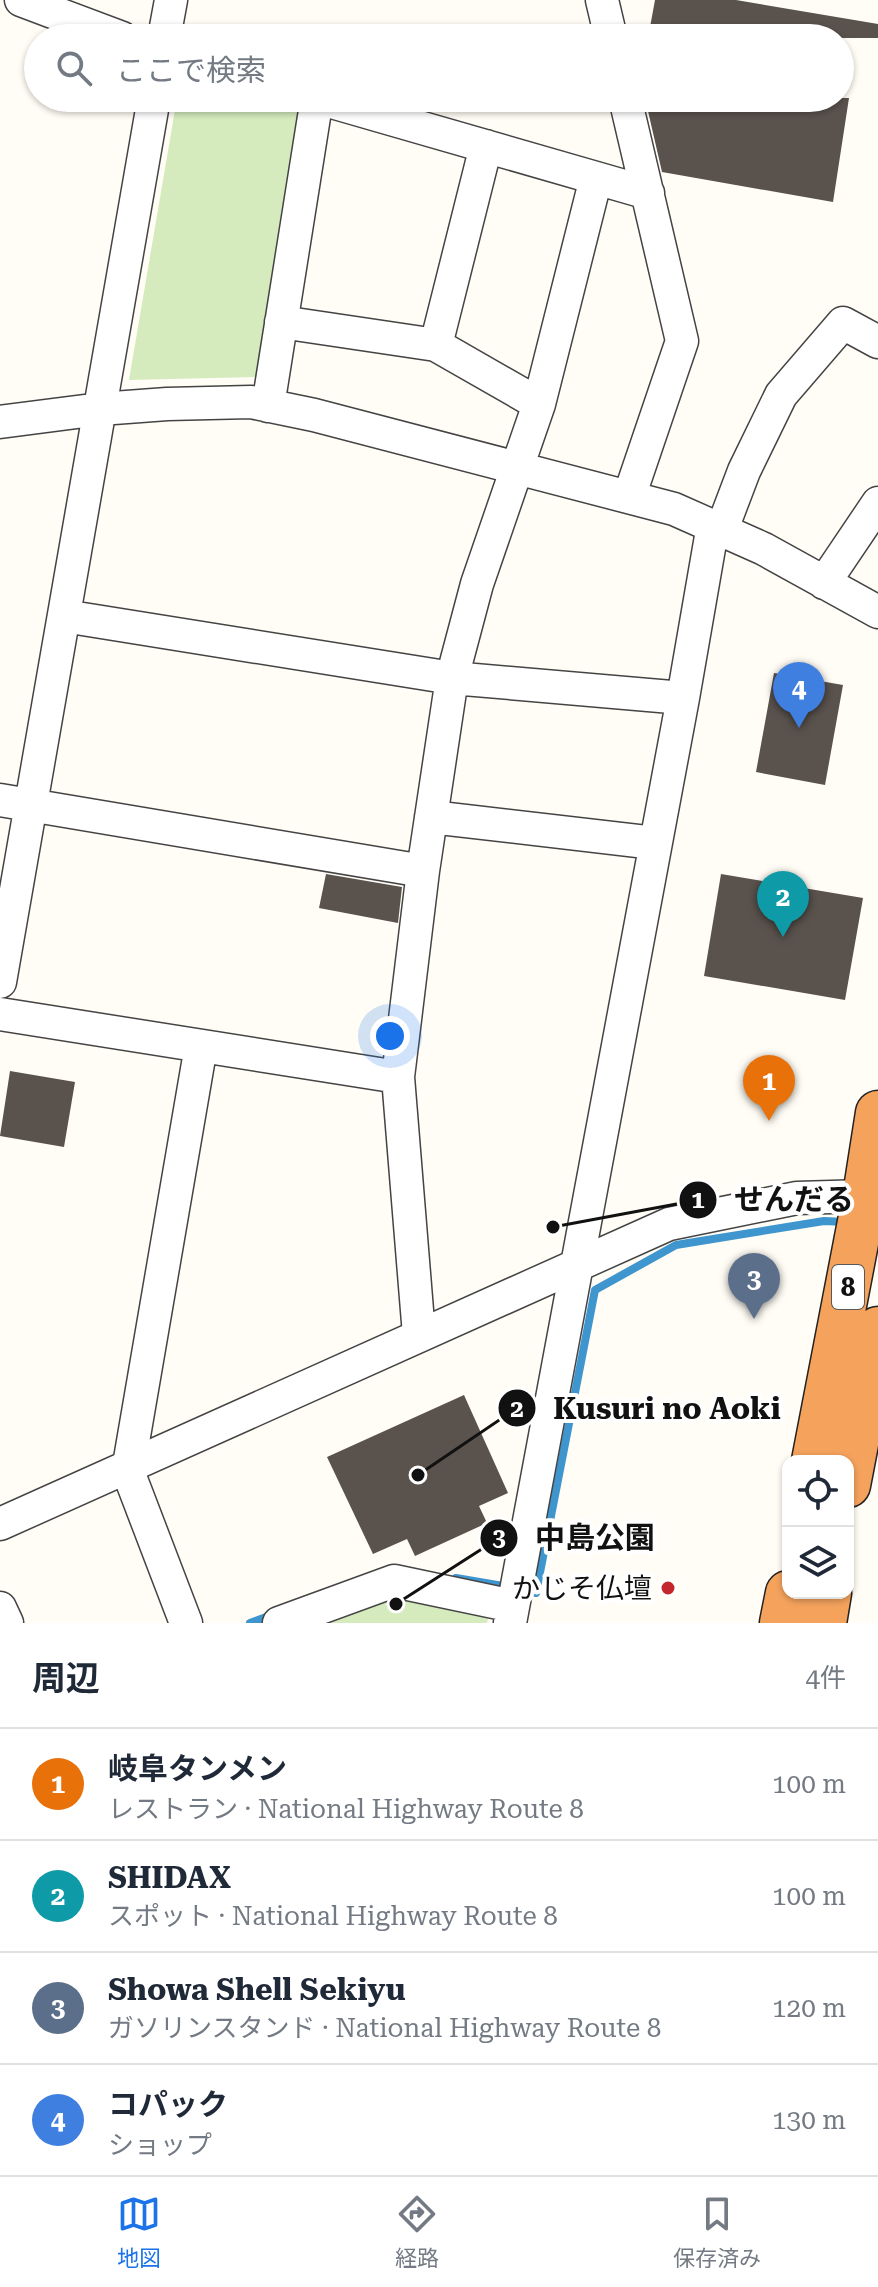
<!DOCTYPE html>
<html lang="ja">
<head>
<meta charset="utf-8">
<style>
	body { margin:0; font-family:"Roboto Serif","Noto Sans JP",serif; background:#f6f6f7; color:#1f2937 }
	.controls { position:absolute; right:24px; bottom:24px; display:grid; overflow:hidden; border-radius:16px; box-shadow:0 2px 6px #0004 }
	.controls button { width:72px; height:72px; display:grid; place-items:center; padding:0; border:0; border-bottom:2px solid #e0e1e3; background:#fff; color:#1f2937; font:40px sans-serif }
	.you { position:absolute; left:390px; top:1036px; width:28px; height:28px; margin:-20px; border:6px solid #fff; border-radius:50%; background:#1a73e8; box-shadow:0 0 0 12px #1a73e833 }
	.badge { display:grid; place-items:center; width:52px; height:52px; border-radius:50%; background:#1a73e8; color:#fff; font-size:26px; font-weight:700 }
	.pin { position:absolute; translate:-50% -66px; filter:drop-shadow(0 2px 4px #0008) }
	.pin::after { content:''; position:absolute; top:42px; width:28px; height:24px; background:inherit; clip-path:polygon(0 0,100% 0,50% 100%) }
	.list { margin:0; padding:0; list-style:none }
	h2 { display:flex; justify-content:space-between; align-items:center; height:104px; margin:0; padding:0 32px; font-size:34px }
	h2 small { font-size:26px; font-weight:400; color:#747a83 }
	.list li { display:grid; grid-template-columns:52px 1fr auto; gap:24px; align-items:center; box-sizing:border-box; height:112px; padding:0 32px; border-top:2px solid #e0e1e3 }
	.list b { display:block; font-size:30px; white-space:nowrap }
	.list p { margin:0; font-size:26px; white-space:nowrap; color:#747a83 }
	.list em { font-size:26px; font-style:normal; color:#747a83 }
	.icon { flex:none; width:44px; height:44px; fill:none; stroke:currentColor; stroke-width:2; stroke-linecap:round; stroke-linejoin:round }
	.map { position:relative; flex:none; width:878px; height:1623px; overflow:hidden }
	.search { position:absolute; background:#fff; box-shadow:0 2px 6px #0004; left:24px; right:24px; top:24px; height:88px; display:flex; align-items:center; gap:20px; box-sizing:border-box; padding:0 28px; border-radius:44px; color:#747a83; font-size:30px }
	.sheet { height:552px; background:#fff }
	nav { display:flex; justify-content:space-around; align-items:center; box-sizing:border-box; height:112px; border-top:2px solid #e0e1e3; background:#fff; font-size:22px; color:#747a83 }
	nav a { display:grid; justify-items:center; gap:4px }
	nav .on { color:#1a73e8 }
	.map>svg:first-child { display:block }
	.green { fill:#d5ebbd }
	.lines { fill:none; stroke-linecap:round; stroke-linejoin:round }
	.stream { stroke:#3f96cf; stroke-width:8 }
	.building { fill:#5a524d }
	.minor-casing { stroke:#444; stroke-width:35 }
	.highway-casing { stroke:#222; stroke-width:47 }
	.minor { stroke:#fff; stroke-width:32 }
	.highway { stroke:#f5a25d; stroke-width:44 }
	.poi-dot { fill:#c4262e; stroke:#fff; stroke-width:3 }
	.labels { text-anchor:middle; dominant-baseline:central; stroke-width:8; stroke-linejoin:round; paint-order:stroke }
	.shield { fill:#fff; stroke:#585858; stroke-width:2 }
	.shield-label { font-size:26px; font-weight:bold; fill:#111 }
	.poi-label { font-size:28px; fill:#111; stroke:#fff; text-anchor:end }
	.leader { fill:none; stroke:#111; stroke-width:3 }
	.callout-dot { fill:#111; stroke:#fff; stroke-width:3 }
	.mark-label { font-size:24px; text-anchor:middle; font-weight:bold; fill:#fff }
	.callout-label { font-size:30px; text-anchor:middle; font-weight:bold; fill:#111; stroke:#fff; stroke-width:8; stroke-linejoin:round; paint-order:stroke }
</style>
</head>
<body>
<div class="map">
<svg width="878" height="1623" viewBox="0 0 878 1623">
	<rect width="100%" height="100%" fill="#fffdf5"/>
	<!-- green -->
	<path class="green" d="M177,98h74l50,11 -44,268 -128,3z
		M390,1591l98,27 -1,5h-186z"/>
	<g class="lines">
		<!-- stream -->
		<path class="stream" d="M456,1578l53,9
			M522,1590l14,3 59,-303 81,-45 148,-24 21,1
			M250,1623l24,-9"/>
	</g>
	<!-- building -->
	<path class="building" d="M655,0h81l142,24v14h-230z
		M645,98h204l-16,104 -171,-30z
		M774,673l69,12 -18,100 -69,-13z
		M326,874l76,13 -4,36 -79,-15z
		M721,874l142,24 -18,102 -141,-24z
		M10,1071l65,11 -11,65 -64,-11z
		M464,1395l44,98 -29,13 8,17 -72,33 -8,-17 -34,15 -46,-97z"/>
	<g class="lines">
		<defs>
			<path id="minor" d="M21,0l101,38
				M602,0l9,38
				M164,38l7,-38
				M318,98l330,95
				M625,98l57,243 -53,156
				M281,322l155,23 103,59
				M436,345l50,-199
				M268,406l49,-308
				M0,422l100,-13 67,-5 84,-2 63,13 360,94 90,40 114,63
				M722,529l22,-58 37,-76 62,-72 35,19
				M824,583l54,-80
				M64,616l388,62 231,20
				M0,800l423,71
				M431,817l224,26
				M0,982l154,-884
				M0,1014l398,63
				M419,1335l-21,-258 25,-206 29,-193 25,-94 62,-180 57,-226
				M129,1465l72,-419
				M126,1466l60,157
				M0,1524l669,-300 128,-26 68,-2 13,2
				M0,1608l7,15
				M279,1623l115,-42 119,25
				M510,1623l173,-925 30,-173"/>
			<path id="highway" d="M814,1461l51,-265 13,-83
				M848,1485l30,-156
				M782,1623l6,-30
				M824,1623l5,-30"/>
		</defs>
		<!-- minor casing -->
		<use href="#minor" class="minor-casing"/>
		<!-- highway casing -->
		<use href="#highway" class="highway-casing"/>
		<!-- minor -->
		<use href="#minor" class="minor"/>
		<!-- highway -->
		<use href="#highway" class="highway"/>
	</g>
	<!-- markers -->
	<circle class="poi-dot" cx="668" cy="1588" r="8"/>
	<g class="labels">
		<!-- shield labels -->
		<rect class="shield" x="832" y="1265" width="32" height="44" rx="6"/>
		<g class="shield-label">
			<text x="848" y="1287">8</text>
		</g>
		<!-- poi labels -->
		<g class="poi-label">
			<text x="652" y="1588">かじそ仏壇</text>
		</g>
	</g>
	<!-- callouts -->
	<path class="leader" d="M553 1227L698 1200M418 1475L517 1408M396 1604L499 1538"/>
	<g class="callout-dot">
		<circle cx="553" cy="1227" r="8"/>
		<circle cx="418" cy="1475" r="8"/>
		<circle cx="396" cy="1604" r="8"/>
		<circle cx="698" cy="1200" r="20"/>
		<circle cx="517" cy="1408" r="20"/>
		<circle cx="499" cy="1538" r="20"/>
	</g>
	<g class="mark-label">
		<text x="698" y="1208">1</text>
		<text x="517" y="1417">2</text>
		<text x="499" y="1546">3</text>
	</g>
	<g class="callout-label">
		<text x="794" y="1210">せんだる</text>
		<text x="667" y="1419">Kusuri no Aoki</text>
		<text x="595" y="1548">中島公園</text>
	</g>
</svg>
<div class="controls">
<button><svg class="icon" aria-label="locate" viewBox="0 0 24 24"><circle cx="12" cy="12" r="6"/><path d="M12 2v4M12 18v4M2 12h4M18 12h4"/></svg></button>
<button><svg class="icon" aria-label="layers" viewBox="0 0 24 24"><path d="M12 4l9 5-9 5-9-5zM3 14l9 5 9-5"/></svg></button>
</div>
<div class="you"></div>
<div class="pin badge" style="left:769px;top:1121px;background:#e8710a">1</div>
<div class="pin badge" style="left:783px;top:937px;background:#0f9aa8">2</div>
<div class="pin badge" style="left:754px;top:1319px;background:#5c6f8a">3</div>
<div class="pin badge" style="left:799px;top:728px;background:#3f7fe0">4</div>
<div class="search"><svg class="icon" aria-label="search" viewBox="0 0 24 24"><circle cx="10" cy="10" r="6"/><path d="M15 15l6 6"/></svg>ここで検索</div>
</div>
<section class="sheet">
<h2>周辺<small>4件</small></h2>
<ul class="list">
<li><span class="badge" style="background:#e8710a">1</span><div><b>岐阜タンメン</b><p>レストラン · National Highway Route 8</p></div><em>100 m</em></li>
<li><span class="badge" style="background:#0f9aa8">2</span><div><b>SHIDAX</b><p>スポット · National Highway Route 8</p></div><em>100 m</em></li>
<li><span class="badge" style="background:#5c6f8a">3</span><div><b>Showa Shell Sekiyu</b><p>ガソリンスタンド · National Highway Route 8</p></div><em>120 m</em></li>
<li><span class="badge" style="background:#3f7fe0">4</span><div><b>コパック</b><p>ショップ</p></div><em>130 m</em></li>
</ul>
</section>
<nav>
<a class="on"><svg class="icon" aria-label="map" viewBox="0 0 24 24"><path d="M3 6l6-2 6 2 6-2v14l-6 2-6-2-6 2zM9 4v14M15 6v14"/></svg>地図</a>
<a><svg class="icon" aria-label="directions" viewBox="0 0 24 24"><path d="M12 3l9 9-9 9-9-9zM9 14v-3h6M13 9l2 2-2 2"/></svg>経路</a>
<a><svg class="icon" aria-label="saved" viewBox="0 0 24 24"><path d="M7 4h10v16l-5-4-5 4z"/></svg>保存済み</a>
</nav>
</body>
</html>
